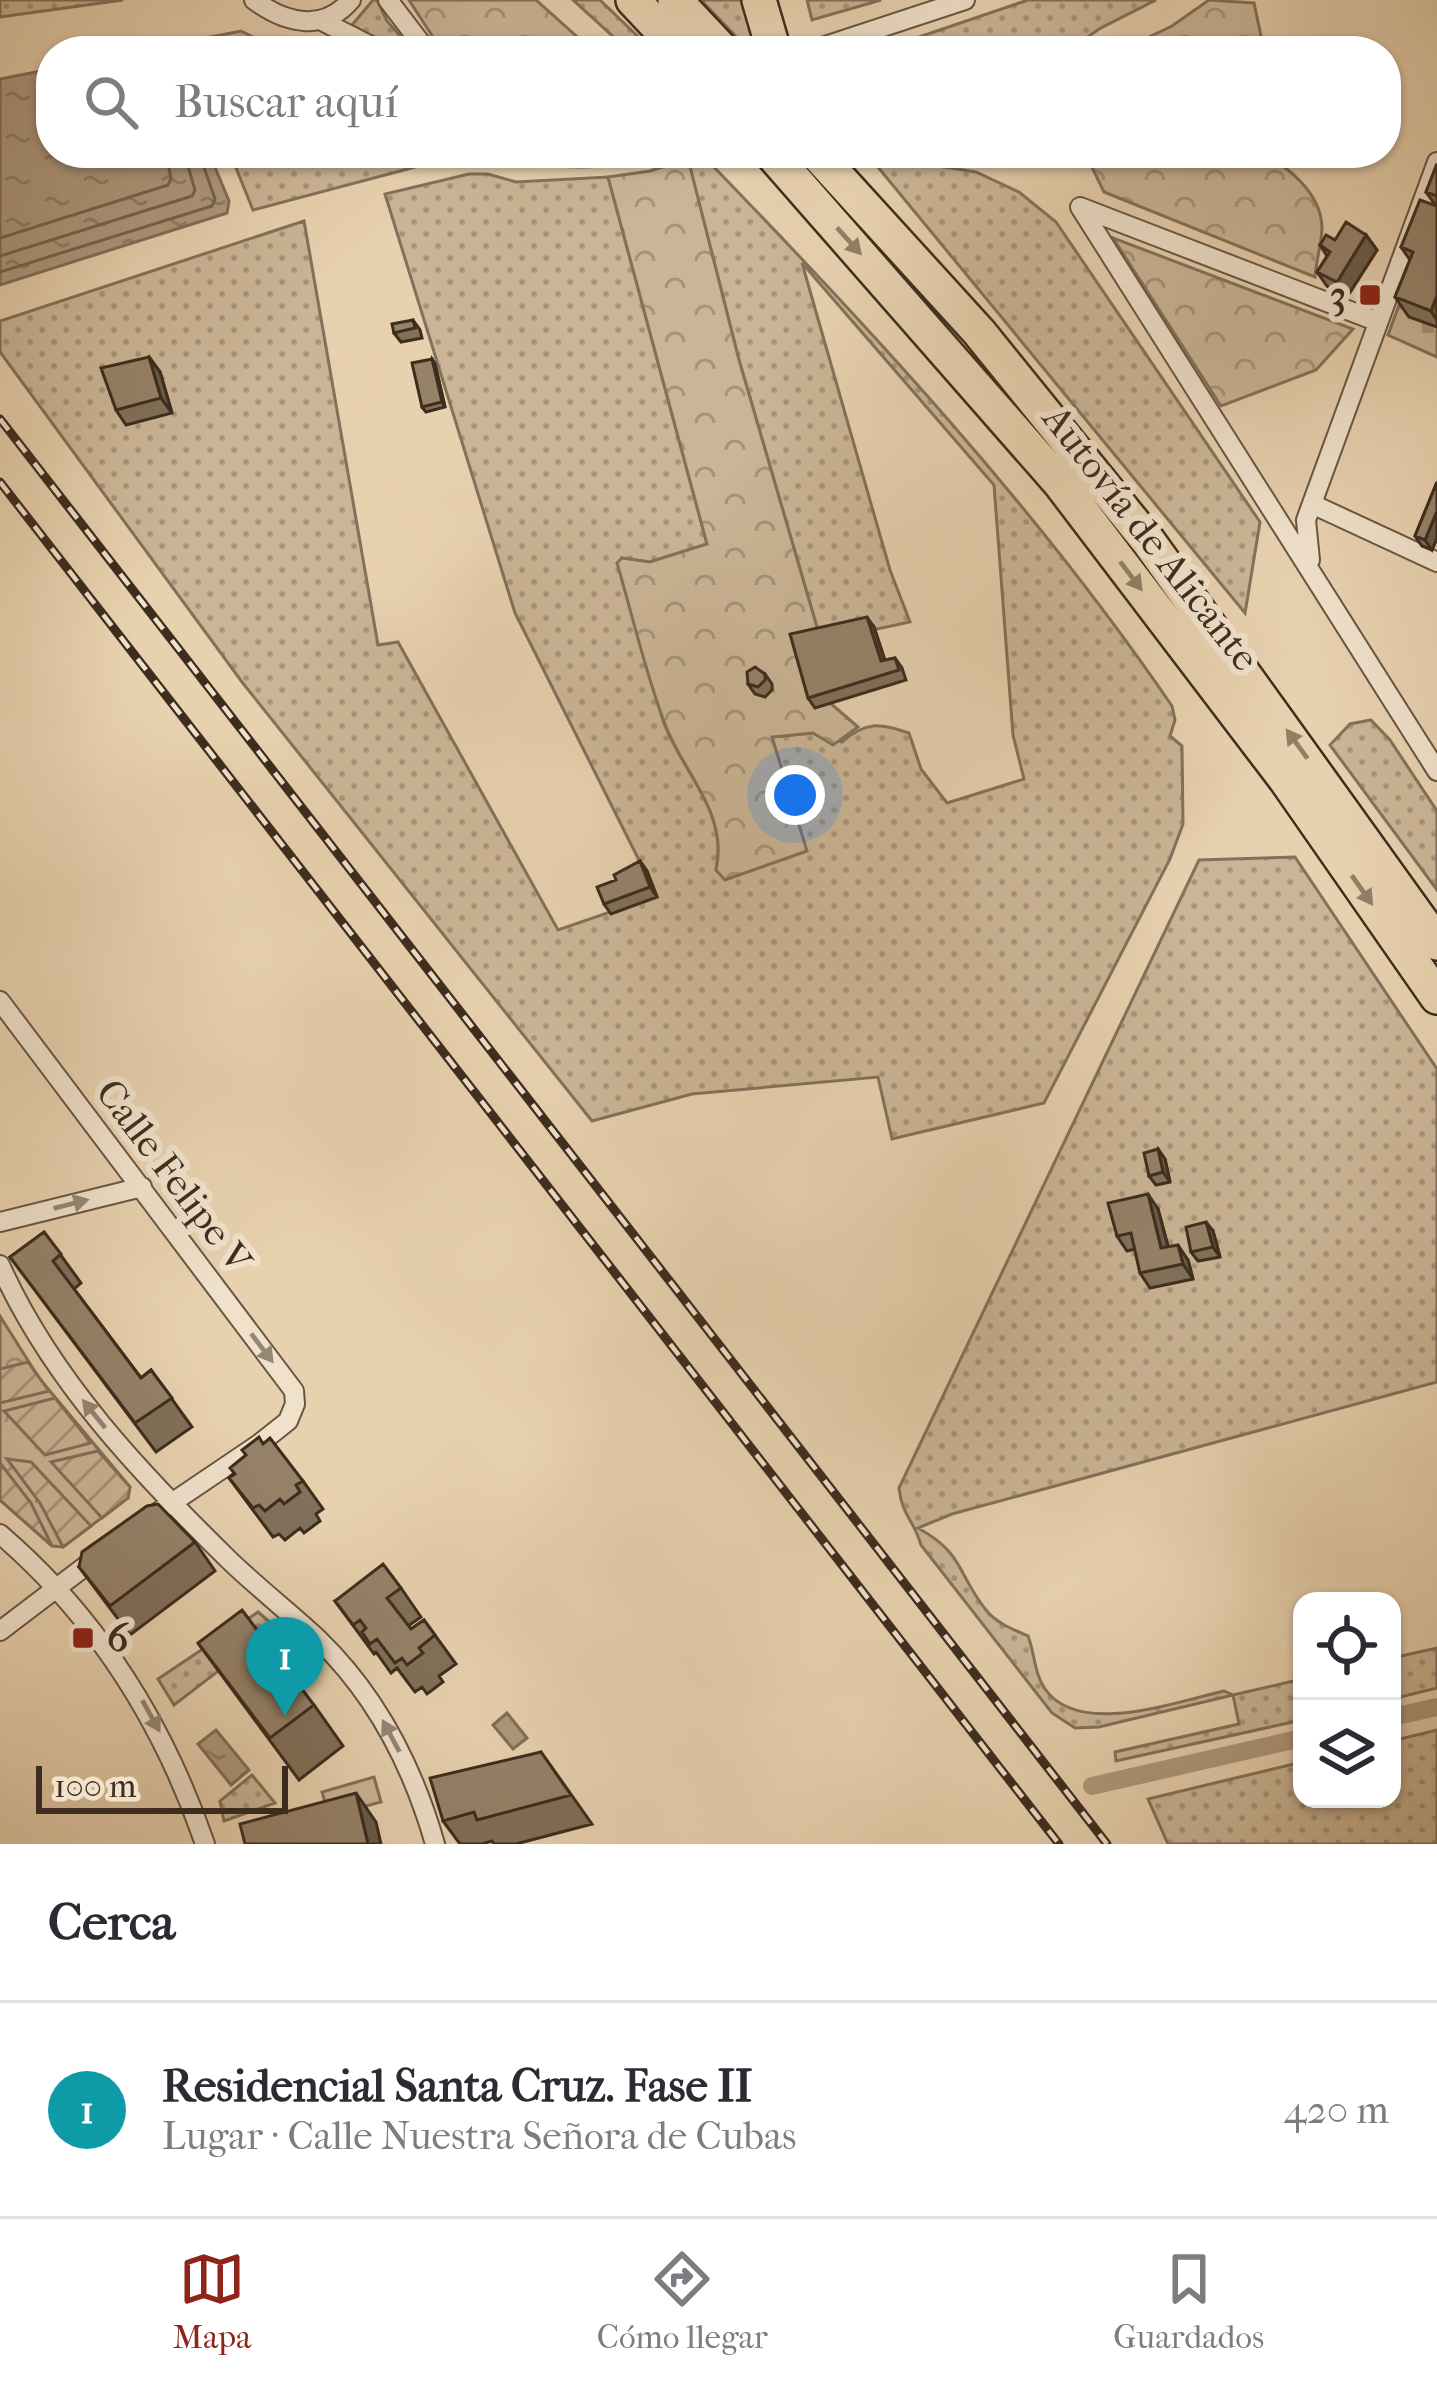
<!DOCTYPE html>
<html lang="es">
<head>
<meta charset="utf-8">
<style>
	body { margin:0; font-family:"IM FELL French Canon",serif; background:#f2f2f3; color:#2b2b33 }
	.controls { position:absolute; right:36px; bottom:36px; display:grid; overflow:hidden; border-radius:24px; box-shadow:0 3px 9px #0004 }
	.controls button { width:108px; height:108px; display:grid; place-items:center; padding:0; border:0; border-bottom:3px solid #e1e1e2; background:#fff; color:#2b2b33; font:60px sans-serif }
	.scale { position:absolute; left:36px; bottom:30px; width:252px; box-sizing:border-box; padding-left:12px; border:6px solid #3d2d1e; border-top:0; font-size:33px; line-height:42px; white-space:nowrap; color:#3d2d1e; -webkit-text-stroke:9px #f0e1cb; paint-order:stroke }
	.you { position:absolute; left:795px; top:795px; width:42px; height:42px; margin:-30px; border:9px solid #fff; border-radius:50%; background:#1a73e8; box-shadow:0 0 0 18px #1a73e833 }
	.badge { display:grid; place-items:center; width:78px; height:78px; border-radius:50%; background:#8f2418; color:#fff; font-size:39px; font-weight:700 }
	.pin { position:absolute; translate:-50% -99px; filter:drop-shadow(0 3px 6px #0008) }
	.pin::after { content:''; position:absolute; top:63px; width:42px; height:36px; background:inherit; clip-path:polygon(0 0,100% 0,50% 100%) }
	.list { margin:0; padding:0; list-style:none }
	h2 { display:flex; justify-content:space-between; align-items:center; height:156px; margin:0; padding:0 48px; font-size:51px }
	h2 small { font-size:39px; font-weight:400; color:#7c7c81 }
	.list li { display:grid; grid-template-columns:78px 1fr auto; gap:36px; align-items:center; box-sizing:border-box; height:216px; padding:0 48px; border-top:3px solid #e1e1e2 }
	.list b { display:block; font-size:45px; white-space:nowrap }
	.list p { margin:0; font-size:39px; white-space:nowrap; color:#7c7c81 }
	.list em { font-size:39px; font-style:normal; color:#7c7c81 }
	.icon { flex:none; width:66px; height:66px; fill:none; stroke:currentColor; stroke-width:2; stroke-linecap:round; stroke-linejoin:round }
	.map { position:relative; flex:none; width:1437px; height:1844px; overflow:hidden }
	.search { position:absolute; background:#fff; box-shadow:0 3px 9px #0004; left:36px; right:36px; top:36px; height:132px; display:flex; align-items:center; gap:30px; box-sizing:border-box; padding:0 42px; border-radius:48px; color:#7c7c81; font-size:45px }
	.sheet { height:372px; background:#fff }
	nav { display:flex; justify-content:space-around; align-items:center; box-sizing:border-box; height:168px; border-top:3px solid #e1e1e2; background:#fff; font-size:33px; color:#7c7c81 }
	nav a { display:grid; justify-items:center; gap:6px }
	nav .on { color:#8f2418 }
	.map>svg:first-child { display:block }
	.grass { fill:url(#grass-dots); stroke:#84715a; stroke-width:3 }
	.forest { fill:url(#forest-crowns); stroke:#84715a; stroke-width:3 }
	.cemetery { fill:url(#cemetery-stones); stroke:#84715a; stroke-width:3 }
	.garden { fill:url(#garden-furrows); stroke:#84715a; stroke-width:3 }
	.pitch { fill:#cbb596; stroke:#84715a; stroke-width:3 }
	.water { fill:url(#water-ripples); stroke:#816e58; stroke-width:3 }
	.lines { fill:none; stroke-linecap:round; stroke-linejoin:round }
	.shore { stroke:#76634e; stroke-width:3 }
	.canal { stroke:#ae997e; stroke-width:18 }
	.street-casing { stroke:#685642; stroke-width:22 }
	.highway-casing { stroke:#3d2d1e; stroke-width:38 }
	.street { stroke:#f0e1cb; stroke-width:18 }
	.highway { stroke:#e8d1af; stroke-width:33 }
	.rail-casing { stroke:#3d2d1e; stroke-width:9 }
	.rail { stroke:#f0e1cb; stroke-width:4.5; stroke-dasharray:14; stroke-linecap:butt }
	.wall { fill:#81705a; stroke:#3d2d1e; stroke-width:3 }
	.shaded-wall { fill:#695b4a; stroke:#3d2d1e; stroke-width:3 }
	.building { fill:#968269; stroke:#3d2d1e; stroke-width:3 }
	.oneway { fill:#927f66 }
	.oneway2 { fill:#968774 }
	.poi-dot { fill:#8f2418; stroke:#f0e1cb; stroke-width:4.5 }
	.labels { text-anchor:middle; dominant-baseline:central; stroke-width:12; stroke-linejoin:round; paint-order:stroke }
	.poi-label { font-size:39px; font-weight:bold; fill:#3d2d1e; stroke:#f0e1cb; text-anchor:end }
	.street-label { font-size:39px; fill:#3d2d1e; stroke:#f0e1cb }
</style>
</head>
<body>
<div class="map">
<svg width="1437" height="1844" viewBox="0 0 1437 1844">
	<defs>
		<pattern id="grass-dots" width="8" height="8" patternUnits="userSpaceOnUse" patternTransform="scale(3)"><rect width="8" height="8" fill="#cbb596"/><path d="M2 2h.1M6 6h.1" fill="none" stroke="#a6947a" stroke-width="1.8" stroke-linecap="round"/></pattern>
		<pattern id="forest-crowns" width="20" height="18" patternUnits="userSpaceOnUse" patternTransform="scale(3)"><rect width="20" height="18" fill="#cbb596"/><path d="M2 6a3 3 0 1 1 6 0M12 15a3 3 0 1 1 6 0" fill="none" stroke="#a6947a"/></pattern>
		<pattern id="cemetery-stones" width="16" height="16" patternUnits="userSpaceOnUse" patternTransform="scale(3)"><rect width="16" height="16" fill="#cbb596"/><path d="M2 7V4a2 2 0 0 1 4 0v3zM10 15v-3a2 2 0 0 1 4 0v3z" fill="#a6947a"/></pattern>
		<pattern id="garden-furrows" width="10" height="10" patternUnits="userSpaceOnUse" patternTransform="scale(3)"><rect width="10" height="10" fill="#cbb596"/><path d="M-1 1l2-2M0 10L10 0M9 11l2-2" fill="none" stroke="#a6947a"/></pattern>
		<pattern id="water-ripples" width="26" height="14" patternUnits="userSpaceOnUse" patternTransform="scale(3)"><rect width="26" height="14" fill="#ae997e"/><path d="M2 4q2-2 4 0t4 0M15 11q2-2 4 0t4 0" fill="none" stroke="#8f7d67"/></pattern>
	</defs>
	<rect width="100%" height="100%" fill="#e8d1af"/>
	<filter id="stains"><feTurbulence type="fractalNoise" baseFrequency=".00167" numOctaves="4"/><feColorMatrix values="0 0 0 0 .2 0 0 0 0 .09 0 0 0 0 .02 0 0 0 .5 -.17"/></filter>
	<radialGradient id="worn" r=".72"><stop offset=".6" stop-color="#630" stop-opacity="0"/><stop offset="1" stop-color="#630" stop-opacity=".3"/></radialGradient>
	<!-- grass -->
	<path class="grass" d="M0,0h123l-123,17z
		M373,0h4l10,21 26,30h-16l-45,-26z
		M573,0h27l53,51h-24z
		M701,0h46l15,51h-12z
		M807,0h74l-69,20z
		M1028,0h128l-57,29 -31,22h-190z
		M241,31l40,20h-93l-3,-9z
		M230,153h238l-215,57z
		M478,153h173c-58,25 -113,11 -173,0z
		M868,155l108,17 43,20 37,30 204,300 -15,91z
		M688,159l21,3c164,169 330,349 463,544l3,14 -5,16 12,10 1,78 -13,35 -126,244 -152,36 -14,-62 -186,17 -100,27 -350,-439 -242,-330v-31l304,-100 74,424 20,-3 160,288 99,-34 -142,-283 -130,-419 84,-20h19l28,8 92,-5 99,367 -57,18 -28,-4c12,56 24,111 42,165 18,49 65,89 52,146l55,-132 42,-4 29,9c24,-21 38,-19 67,-9l12,36 26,34 77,-24 -11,-44 -19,-250 -192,-222 88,307 20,52 -89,19 -82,-281z
		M1371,720l19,20 47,71v79l-107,-145 20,-21z
		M1295,857l142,212v313l-485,132 -34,14c47,26 39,46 68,82 10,13 28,20 42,26 7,18 6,37 17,53 34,49 133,12 179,2l9,4 69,-16v41l-186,41 -1,-9 124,-28 -6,-29 -134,32 -24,1 -23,-15 -131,-168c-7,-25 -19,-29 -22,-57l300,-628z
		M258,1612l15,13 -53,39 1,5 -47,36 -16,-26z
		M1437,1648v40l-45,11v-41z
		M1437,1730v114h-269l-20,-45 154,-37v37h90v-58z
		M252,1775l23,28 -51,18 -4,-20z"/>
	<!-- forest -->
	<path class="forest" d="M409,0h127l57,51h-151z
		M1209,0l45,3 7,33 -5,15h-136l52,-25z
		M1085,153h175c27,12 61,40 62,74 0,15 -6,34 -7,50l-211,-85z
		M688,159l51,201 82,281 8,61 29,25 -25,18 -20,-12 -41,4 35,114 -82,29 -9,-10c13,-57 -33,-97 -51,-146 -20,-52 -32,-107 -48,-161l5,-5 28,4 57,-18 -99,-367 42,-6z
		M1113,238l240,91 -37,41 -95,36z
		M0,1316l39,62 91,109 -2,11 -65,49 -11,-1 -52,-46z"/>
	<!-- cemetery -->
	<path class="cemetery" d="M1437,202v155l-49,-22z"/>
	<!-- garden -->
	<path class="garden" d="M28,1362l21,29 -49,12v-34z
		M55,1398l36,45 -46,12 -41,-44z
		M98,1451l32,36 -2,11 -26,20 -51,-56z
		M7,1459l24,3 60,64 -28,21 -23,-44z
		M0,1463l31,40 21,43 -52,-46z"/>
	<!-- pitch -->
	<path class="pitch" d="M374,1777l7,25 -52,14 -7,-24z"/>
	<!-- water -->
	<path class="water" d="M51,69v84h158l20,48 -2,12 -227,72v-206z
		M507,1713l20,25 -14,11 -20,-24z
		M216,1730l33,40 -18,15 -33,-41z"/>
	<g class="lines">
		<!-- shore -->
		<path class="shore" d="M0,238l168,-53 3,-6 -5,-26
			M0,256l192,-60 3,-6 -11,-37
			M0,272l212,-66 3,-7 -16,-46"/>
		<!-- canal -->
		<path class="canal" d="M1392,1717l45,-10
			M1092,1786l210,-48"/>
		<defs>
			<path id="street" d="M254,0c31,23 69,33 97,0
				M388,0l39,51
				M322,21l59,30
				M810,51l155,-51
				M1376,321l-296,-114 357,564
				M1312,504l125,58
				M1310,560l-4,-40 131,-358
				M0,1001l294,390 1,13 -7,17 -29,23 -117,79
				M0,1222l142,-35
				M0,1265c51,114 140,208 229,295 29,28 60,52 89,79 58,56 95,128 117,205
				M0,1534c98,84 163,188 205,310
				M0,1631l96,-73"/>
			<path id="highway" d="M633,0l48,51
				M675,0l48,51
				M759,0l15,51
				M771,153l289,330 226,297 151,217
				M816,153l163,179 170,210 288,401"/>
		</defs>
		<!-- street casing -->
		<use href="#street" class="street-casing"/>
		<!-- highway casing -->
		<use href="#highway" class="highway-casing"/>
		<!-- street -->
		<use href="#street" class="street"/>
		<!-- highway -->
		<use href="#highway" class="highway"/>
		<defs>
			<path id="rail" d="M0,419l1107,1425
				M0,482l1059,1362"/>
		</defs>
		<!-- rail casing -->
		<use href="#rail" class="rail-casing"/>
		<!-- rail -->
		<use href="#rail" class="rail"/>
	</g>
	<!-- wall -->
	<path class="wall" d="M1437,164v163l-28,-10 -14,-20 15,-37 -9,-13 35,-41 -10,-14z
		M1366,235l11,15 -30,47 -20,-11 -10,-14 10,-16 -7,-11 15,-5z
		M413,320l7,10 2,8 -21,4 -7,-9z
		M149,357l11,15 12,41 -46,12 -10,-15z
		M432,359l3,5 10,43 -19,5 -4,-5z
		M1437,482v56l-5,12 -10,-4 -7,-10z
		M874,627l11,33 10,-2 7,10 4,12 -91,28 -7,-10z
		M765,674l7,10v6l-7,7 -10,-3 -7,-10z
		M640,861l7,10 10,26 -46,17 -7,-10 12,-24z
		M1158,1149l7,10 5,23 -14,3 -7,-9z
		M1158,1209l10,37 20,14 5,19 -43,9 -10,-15 -5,-24 -8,2 -10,-15z
		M1213,1231l7,26 -22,4 -7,-9z
		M44,1232l37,51 -7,6 67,89 10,-8 41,57 -36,25 -146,-195z
		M264,1443l39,38 20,28 -7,5 4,7 -16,12 -4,-5 -15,12 -6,-6 -6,3 -44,-59z
		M195,1542l20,29 -85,64 -51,-68z
		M401,1588l20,29 -13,9 3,3 13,-9 32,44 -17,12 4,6 -16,12 -5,-7 -7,5 -18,-24 -6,5 -15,-21 -2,2 -39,-53z
		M198,1643l116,62 29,41 -44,34z
		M541,1752l51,72 -76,20h-22l-2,-3 -10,3h-22l-17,-23z"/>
	<!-- shaded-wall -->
	<path class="shaded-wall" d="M1366,235l11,15 -30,47 -10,-15z
		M1437,295v25l-6,-9z
		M149,357l11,15 12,41 -11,-15z
		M432,359l3,5 10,43 -3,-5z
		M1437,511v27l-5,12 -7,-10z
		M867,617l7,10 14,44 -7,-10z
		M640,861l7,10 10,26 -7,-10z
		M1158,1149l7,10 5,23 -7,-10z
		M1148,1194l10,15 14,53 -11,-14z
		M1206,1222l7,9 7,26 -7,-10z
		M1178,1245l10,15 5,19 -10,-15z
		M356,1793l20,29 5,22h-13z"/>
	<!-- building -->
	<path class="building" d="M1437,164v32l-11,-4z
		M1420,200l17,6v89l-6,16 -36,-14 18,-45 -12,-5z
		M1346,222l20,13 -29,47 -20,-10 13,-20 -10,-7 6,-10 9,5z
		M413,320l2,8 -21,5 -2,-9z
		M149,357l12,41 -45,12 -15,-42z
		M432,359l10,43 -20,5 -10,-44z
		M1437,482v29l-12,29 -10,-4z
		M867,617l14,44 14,-3 4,12 -91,28 -18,-64z
		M755,667l10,7v6l-7,7 -10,-3 -1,-12z
		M640,861l10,26 -46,17 -7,-17 19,-7 -2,-5z
		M1158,1149l5,23 -14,4 -5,-23z
		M1148,1194l13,54 17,-3 5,19 -43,9 -9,-40 -14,3 -9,-33z
		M1206,1222l7,25 -22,5 -5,-25z
		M44,1232l17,22 -8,7 88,117 10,-8 21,28 -37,25 -125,-166z
		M259,1437l4,7 7,-6 33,43 -7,4 4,7 -16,12 -4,-5 -15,12 -6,-6 -6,3 -24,-30 6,-4 -5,-6 16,-13 -4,-5z
		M158,1504l37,38 -85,64 -31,-39 3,-15 65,-46z
		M383,1564l18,24 -14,10 24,31 13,-9 11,15 -16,13 4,5 -16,12 -5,-7 -7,5 -18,-24 -7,5 -8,-12 4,-4 -6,-8 -7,5 -18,-24z
		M242,1610l72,95 -44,33 -72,-95z
		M541,1752l30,43 -94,25 -3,-8 -31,9 -13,-43z
		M356,1793l12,51h-123l-5,-20z"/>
	<!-- one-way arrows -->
	<defs><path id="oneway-solid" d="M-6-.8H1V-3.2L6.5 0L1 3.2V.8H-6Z" transform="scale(3)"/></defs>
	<g class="oneway">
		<use href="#oneway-solid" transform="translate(849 241) rotate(48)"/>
		<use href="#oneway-solid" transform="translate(1131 576) rotate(53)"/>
		<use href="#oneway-solid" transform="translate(1297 744) rotate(-126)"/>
		<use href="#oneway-solid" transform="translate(1362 890) rotate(55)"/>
	</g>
	<g class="oneway2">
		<use href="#oneway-solid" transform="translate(71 1204) rotate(-14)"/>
		<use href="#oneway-solid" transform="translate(262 1348) rotate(53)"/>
		<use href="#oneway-solid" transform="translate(94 1414) rotate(-129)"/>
		<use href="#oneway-solid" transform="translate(151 1716) rotate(61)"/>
		<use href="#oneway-solid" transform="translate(391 1736) rotate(-118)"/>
	</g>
	<!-- markers -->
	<g class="poi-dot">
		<rect x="1358" y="283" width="24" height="24" rx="6"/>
		<rect x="71" y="1626" width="24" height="24" rx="6"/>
	</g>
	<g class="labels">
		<!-- poi labels -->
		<g class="poi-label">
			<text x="1346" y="295">3</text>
			<text x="107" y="1638" text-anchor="start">6</text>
		</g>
		<!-- street labels -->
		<g class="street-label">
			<text transform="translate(1151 538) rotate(52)">Autovía de Alicante</text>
			<text transform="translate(174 1176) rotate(53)">Calle Felipe V</text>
		</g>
	</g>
	<rect width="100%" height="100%" filter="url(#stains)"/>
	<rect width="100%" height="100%" fill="url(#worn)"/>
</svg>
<div class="controls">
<button><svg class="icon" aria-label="locate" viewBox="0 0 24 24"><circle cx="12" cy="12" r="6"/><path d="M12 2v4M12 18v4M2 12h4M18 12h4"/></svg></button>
<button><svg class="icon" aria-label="layers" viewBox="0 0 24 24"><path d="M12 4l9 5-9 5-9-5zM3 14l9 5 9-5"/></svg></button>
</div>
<div class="scale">100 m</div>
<div class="you"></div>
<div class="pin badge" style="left:285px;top:1716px;background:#0f9aa8">1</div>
<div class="search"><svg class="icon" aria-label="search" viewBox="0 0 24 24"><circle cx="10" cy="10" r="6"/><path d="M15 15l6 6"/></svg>Buscar aquí</div>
</div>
<section class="sheet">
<h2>Cerca<small></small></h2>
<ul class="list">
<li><span class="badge" style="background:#0f9aa8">1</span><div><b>Residencial Santa Cruz. Fase II</b><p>Lugar · Calle Nuestra Señora de Cubas</p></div><em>420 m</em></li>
</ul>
</section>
<nav>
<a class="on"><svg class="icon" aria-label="map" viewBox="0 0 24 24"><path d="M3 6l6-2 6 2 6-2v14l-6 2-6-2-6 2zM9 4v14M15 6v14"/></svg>Mapa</a>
<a><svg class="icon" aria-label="directions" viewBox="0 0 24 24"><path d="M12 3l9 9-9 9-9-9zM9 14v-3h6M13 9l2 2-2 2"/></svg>Cómo llegar</a>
<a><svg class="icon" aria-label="saved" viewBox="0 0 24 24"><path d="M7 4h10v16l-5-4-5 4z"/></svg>Guardados</a>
</nav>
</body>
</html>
